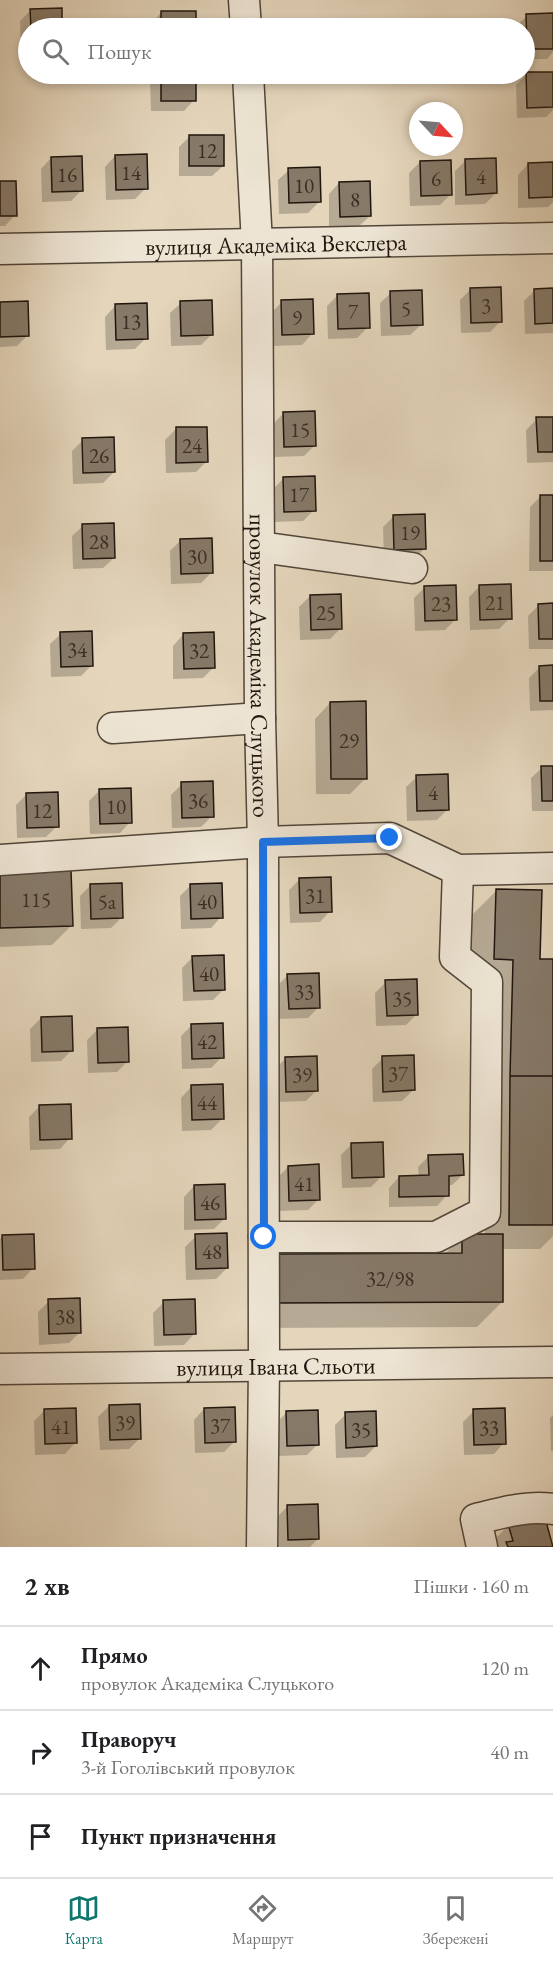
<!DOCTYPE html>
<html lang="uk">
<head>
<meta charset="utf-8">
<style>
	body { margin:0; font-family:"EB Garamond",serif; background:#f2f2f2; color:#202124 }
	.compass { position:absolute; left:409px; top:102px; width:54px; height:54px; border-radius:50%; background:#fff; box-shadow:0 3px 9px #0003; rotate:116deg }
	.stop { position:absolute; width:18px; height:18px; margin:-14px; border:4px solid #1a73e8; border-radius:50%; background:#fff }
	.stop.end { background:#1a73e8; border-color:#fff; box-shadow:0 2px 6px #0008 }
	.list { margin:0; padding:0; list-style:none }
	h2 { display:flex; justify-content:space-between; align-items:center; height:78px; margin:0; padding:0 24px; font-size:26px }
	h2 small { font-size:20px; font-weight:400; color:#757577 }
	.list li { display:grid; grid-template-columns:39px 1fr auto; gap:18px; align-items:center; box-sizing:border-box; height:84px; padding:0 24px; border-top:2px solid #e0e0e0 }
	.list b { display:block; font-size:22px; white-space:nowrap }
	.list p { margin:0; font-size:20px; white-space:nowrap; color:#757577 }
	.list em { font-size:20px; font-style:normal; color:#757577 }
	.icon { flex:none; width:33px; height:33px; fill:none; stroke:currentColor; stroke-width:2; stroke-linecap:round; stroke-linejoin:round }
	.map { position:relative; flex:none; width:553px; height:1547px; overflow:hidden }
	.search { position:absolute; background:#fff; box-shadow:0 3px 9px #0003; left:18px; right:18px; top:18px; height:66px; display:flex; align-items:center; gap:15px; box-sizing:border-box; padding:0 21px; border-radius:33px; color:#757577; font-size:22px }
	.sheet { height:330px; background:#fff }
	nav { display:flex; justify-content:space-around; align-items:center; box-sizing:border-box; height:84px; border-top:2px solid #e0e0e0; background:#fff; font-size:16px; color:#757577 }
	nav a { display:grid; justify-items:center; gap:3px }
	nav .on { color:#0f766e }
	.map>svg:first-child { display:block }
	.shadow { fill:#0003 }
	.building { fill:#867968; stroke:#20160e; stroke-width:1.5 }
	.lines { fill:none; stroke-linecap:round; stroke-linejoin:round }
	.minor-casing { stroke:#514639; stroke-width:33 }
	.minor { stroke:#ede4d3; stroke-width:30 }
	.route { stroke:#1a73e8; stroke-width:8 }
	.labels { text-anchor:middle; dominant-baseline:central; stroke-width:4.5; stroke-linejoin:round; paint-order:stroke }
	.number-label { font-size:21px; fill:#3a2f24 }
	.street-label { font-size:24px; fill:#20160e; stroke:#ede4d3 }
</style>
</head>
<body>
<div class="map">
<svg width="553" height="1547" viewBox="0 0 553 1547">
	<rect width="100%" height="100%" fill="#e4d5bb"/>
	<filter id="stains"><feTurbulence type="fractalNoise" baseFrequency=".00333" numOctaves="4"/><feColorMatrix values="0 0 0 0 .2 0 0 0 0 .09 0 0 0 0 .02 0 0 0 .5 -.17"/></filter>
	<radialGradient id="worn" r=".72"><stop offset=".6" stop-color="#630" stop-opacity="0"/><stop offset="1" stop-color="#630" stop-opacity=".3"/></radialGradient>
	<!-- shadow -->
	<path class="shadow" d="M60,9l1,19h-33v26h-7l-1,-33 11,-11z
		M162,12h33v16h-44v-5z
		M553,15v37l-6,7h-23v-31h-8v-2l11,-10z
		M553,73v37l-7,7 -29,1 -1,-33 11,-11z
		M159,74h35v26l-10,11h-33l-1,-29z
		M261,74h39l-9,8 -29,1z
		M190,136l33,30 -11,10h-33v-29z
		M115,156l31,32 -11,11 -29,1 -1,-33z
		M51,158l31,32 -11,11 -29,1 -1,-33z
		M465,161l31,32 -11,11 -30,1v-34z
		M420,162l31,32 -11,11 -30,1 -1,-33z
		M553,163v39l-5,5 -30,1v-33l10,-11z
		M289,170l30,32 -11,11 -29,1 -1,-34z
		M0,183l15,32 -10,11h-5z
		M339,183l31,33 -11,10 -30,1v-33z
		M471,289l30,32 -11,11 -29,1 -1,-33z
		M535,290h18v43l-28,1 -1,-33z
		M391,293l30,32 -11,10 -29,1 -1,-33z
		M338,295l30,32 -11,11 -29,1 -1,-33z
		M282,302l30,32 -10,11 -30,1 -1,-33z
		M0,303l28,32 -11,11 -17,1z
		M181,303l30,32 -10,10 -30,1 -1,-33z
		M115,306l31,32 -11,11 -29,1 -1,-33z
		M284,413l31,32 -11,11 -30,1 -1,-33z
		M553,418v44l-26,1 -1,-33 11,-11z
		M176,429l31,32 -11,11 -30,1 -1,-33z
		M83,440l31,32 -11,11 -30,1 -1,-33z
		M284,478l30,32 -11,11 -29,1 -1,-33z
		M541,496l12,1v74h-24l1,-64z
		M394,516l31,32 -11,11 -30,1 -1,-33z
		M83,526l31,32 -11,10 -30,1 -1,-33z
		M181,540l31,32 -11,11 -30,1 -1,-33z
		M480,586l30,32 -11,11 -29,1 -1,-33z
		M425,587l31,32 -11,11 -30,1 -1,-33z
		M310,596l31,32 -11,11 -30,1 -1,-33z
		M539,605h14v44h-24l-1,-33z
		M61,634l30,32 -10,10 -30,1 -1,-33z
		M183,635l31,32 -11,11 -30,1v-33z
		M540,667h13v43l-23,1 -1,-33z
		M330,703l36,75 -16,16h-34l-1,-75z
		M553,767v44h-21l-1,-33 11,-10z
		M417,777l31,32 -11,11 -30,1 -1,-34z
		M182,784l30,32 -11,11 -29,1 -1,-33z
		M100,790l30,32 -10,11 -30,1 -1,-33z
		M27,794l30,32 -11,11 -29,1 -1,-33z
		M0,874l72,51 -20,20 -52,2z
		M300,879l30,32 -10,11 -30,1 -1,-33z
		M91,885l31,32 -11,11 -30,1 -1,-33z
		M191,885l30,32 -10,11 -30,1 -1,-33z
		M496,891l43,69 14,1v275l-13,13h-38v53l-25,25 -226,1v-48l193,-25 18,-19h23l4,-252 -19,-1 1,-67z
		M193,957l31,32 -11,11 -30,1 -1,-33z
		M288,975l31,32 -11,11 -29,1 -2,-33z
		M386,982l31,32 -11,11 -30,1 -1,-33z
		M41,1018l31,32 -11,11 -30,1 -1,-33z
		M192,1025l30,32 -11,11 -29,1 -1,-33z
		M98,1029l30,32 -11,11 -29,1 -1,-33z
		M286,1058l30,33 -10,10 -30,1 -1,-33z
		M383,1058l30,32 -11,11 -29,1 -1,-33z
		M191,1087l31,32 -11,11 -29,1 -1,-33z
		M40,1106l30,32 -10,11 -30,1 -1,-33z
		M352,1144l30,32 -11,11 -29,1 -1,-33z
		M429,1156l34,19 -11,10 -5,1v9l-10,11 -48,1v-19l10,-11h20l-1,-10z
		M288,1167l31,32 -11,11 -30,1 -1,-33z
		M194,1186l31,32 -11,11 -30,1v-33z
		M3,1236l30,32 -10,11 -23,1v-41z
		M196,1236l31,32 -11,11 -30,1 -1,-33z
		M49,1301l30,32 -10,10 -30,2 -1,-33z
		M164,1302l30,32 -10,11 -30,1 -1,-33z
		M109,1406l31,32 -11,11 -29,1 -2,-33z
		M204,1409l31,32 -11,11 -29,1 -1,-33z
		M45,1410l30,33 -10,11 -30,1 -1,-34z
		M474,1411l30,32 -10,11 -30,1 -1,-33z
		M287,1412l31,32 -11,11 -30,1 -1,-33z
		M346,1414l30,32 -11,11 -29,1 -1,-33z
		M553,1415v36h-2l-1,-33z
		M287,1507l31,32 -8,8h-33v-30z
		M509,1525l44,18v4h-66z"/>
	<!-- building -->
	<path class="building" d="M62,8v20h-31l-1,-19z
		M161,11h35v17h-35z
		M553,13v36h-26l-1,-35z
		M526,72h27v35l-26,1z
		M161,74h35v27h-35z
		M189,135h35v31h-35z
		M147,154l1,35 -32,1 -1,-35z
		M82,156l1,35 -31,1 -1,-35z
		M496,158l1,35 -31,2 -1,-36z
		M451,160l1,35 -31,1 -1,-35z
		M553,162v35l-24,1 -1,-35z
		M320,167l1,35 -32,1 -1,-35z
		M0,181h16l1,35h-17z
		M370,181l1,35 -31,1 -1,-35z
		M501,287l1,35 -31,1 -1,-35z
		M553,288v35l-18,1 -1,-35z
		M422,290l1,35 -32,1 -1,-35z
		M369,293l1,35 -32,1 -1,-35z
		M313,299l1,35 -32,1 -1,-35z
		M212,300l1,35 -32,1 -1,-35z
		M28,301l1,35 -29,1v-35z
		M147,303l1,36 -32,1 -1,-36z
		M315,411l1,35 -32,1 -1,-35z
		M536,417h17v35h-15z
		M176,427h31l1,35 -32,1z
		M114,437l1,35 -32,1 -1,-35z
		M315,476l1,35 -32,1 -1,-35z
		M540,495h13v66h-13z
		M425,514l1,35 -32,1 -1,-35z
		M114,523l1,35 -32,1 -1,-35z
		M212,538l1,35 -32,1 -1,-35z
		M511,584l1,35 -32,1 -1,-35z
		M456,585l1,35 -32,1 -1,-35z
		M341,594l1,35 -31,1 -1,-35z
		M553,603v36h-14l-1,-35z
		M92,631l1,35 -32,1 -1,-35z
		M214,632l1,36 -31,1 -1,-36z
		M553,665v36h-13l-1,-35z
		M366,701l1,78h-36l-1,-77z
		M541,766h12v35h-11z
		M448,774l1,36 -32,1 -1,-36z
		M213,781l1,36 -32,1 -1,-36z
		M131,788l1,35 -32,1 -1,-35z
		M58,792l1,35 -32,1 -1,-35z
		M71,870l2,56 -73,2v-55z
		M331,877l1,35 -32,1 -1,-35z
		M122,883l1,35 -32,1 -1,-35z
		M222,883l1,35 -32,1 -1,-35z
		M496,889l46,1 -2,69h13v117h-43l3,-116 -19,-1z
		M224,955l1,35 -31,1 -2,-35z
		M319,973l1,35 -31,1 -2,-35z
		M417,979l1,36 -31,1 -2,-36z
		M72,1016l1,35 -31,1 -1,-35z
		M223,1023l1,35 -32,1 -1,-35z
		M128,1027l1,35 -31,1 -1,-35z
		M414,1055l1,35 -32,2 -1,-36z
		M317,1056l1,35 -32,1 -1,-35z
		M510,1076h43v149h-44z
		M223,1084l1,35 -32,1 -1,-35z
		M71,1104l1,35 -32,1 -1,-35z
		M383,1142l1,35 -32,1 -1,-35z
		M463,1154l1,21 -15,1v20l-50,1v-21l30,-1 -1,-20z
		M319,1164l1,36 -31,1 -1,-35z
		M225,1184l1,35 -31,1 -1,-35z
		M227,1233l1,35 -32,1 -1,-35z
		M34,1234l1,35 -32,1 -1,-35z
		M462,1234h41v68l-227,1v-49l186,-1z
		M80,1298l1,35 -32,1 -1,-35z
		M195,1299l1,35 -32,1 -1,-35z
		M140,1404l1,35 -31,1 -1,-35z
		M235,1407l1,35 -31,1 -1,-35z
		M76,1408l1,35 -32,1 -1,-35z
		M505,1408l1,36 -32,1 -1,-36z
		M318,1410l1,35 -32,1 -1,-35z
		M376,1411l1,35 -31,2 -1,-36z
		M318,1504l1,35 -31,1 -1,-35z
		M544,1514l9,33h-45l-2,-5 7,-1 -5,-17z"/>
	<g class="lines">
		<defs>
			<g id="minor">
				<path d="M244,0l2,28"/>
				<path id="s1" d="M248,74l9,170 3,474 3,124 1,522 -2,183"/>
				<path id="s2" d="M0,249l553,-11"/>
				<path d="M260,547l152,21"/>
				<path d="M113,728l147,-10"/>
				<path d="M0,860l263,-18 127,-4 68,32 95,-2"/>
				<path d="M264,1237h172l49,-25 2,-230 -32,-25 3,-87"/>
				<path id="s3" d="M0,1369l553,-7"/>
				<path d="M482,1547l-6,-28c26,-6 51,-14 77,-10"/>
			</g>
		</defs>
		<!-- minor casing -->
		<use href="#minor" class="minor-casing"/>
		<!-- minor -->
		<use href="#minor" class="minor"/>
	</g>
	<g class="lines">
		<!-- route -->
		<path class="route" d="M264,1237l-1,-395 127,-4"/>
	</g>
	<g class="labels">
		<!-- number labels -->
		<g class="number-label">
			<text x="207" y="150">12</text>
			<text x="131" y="172">14</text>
			<text x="67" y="174">16</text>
			<text x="481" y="176">4</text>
			<text x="436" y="178">6</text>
			<text x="304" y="185">10</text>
			<text x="355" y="199">8</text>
			<text x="486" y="305">3</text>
			<text x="406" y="308">5</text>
			<text x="353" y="311">7</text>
			<text x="297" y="317">9</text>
			<text x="131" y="321">13</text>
			<text x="300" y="429">15</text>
			<text x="192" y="445">24</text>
			<text x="99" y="455">26</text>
			<text x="299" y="494">17</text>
			<text x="410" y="532">19</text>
			<text x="99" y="541">28</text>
			<text x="197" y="556">30</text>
			<text x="495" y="602">21</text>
			<text x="441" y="603">23</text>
			<text x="326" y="612">25</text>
			<text x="77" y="649">34</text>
			<text x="199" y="650">32</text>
			<text x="349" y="740">29</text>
			<text x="433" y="792">4</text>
			<text x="198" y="800">36</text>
			<text x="116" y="806">10</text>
			<text x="42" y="810">12</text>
			<text x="315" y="895">31</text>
			<text x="36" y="899">115</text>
			<text x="107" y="901">5а</text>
			<text x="207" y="901">40</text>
			<text x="209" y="973">40</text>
			<text x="304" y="991">33</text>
			<text x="402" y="998">35</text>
			<text x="207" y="1041">42</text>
			<text x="398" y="1073">37</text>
			<text x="302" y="1074">39</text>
			<text x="207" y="1102">44</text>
			<text x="304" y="1183">41</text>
			<text x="210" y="1202">46</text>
			<text x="212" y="1251">48</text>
			<text x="390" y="1278">32/98</text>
			<text x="65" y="1316">38</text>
			<text x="125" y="1422">39</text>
			<text x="220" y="1425">37</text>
			<text x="61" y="1426">41</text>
			<text x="489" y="1427">33</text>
			<text x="361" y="1429">35</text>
		</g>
		<!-- street labels -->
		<g class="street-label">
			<text stroke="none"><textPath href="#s2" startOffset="276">вулиця Академіка Векслера</textPath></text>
			<text stroke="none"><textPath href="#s1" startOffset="592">провулок Академіка Слуцького</textPath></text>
			<text stroke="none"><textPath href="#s3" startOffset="276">вулиця Івана Сльоти</textPath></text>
		</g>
	</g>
	<rect width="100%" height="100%" filter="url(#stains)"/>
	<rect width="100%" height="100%" fill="url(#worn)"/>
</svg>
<svg class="compass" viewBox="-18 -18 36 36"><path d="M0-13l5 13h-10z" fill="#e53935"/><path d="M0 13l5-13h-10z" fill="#757577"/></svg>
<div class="stop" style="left:264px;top:1237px"></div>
<div class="stop end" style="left:390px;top:838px"></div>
<div class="search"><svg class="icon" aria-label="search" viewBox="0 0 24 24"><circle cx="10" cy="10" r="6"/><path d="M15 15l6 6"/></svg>Пошук</div>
</div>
<section class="sheet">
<h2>2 хв<small>Пішки · 160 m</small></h2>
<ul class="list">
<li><svg class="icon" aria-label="ahead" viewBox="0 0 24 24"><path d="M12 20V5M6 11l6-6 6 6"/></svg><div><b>Прямо</b><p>провулок Академіка Слуцького</p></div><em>120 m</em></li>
<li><svg class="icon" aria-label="right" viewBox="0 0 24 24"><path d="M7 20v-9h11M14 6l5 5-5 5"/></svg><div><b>Праворуч</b><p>3-й Гоголівський провулок</p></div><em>40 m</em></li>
<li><svg class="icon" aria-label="arrive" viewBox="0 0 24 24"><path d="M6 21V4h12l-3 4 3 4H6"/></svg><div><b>Пункт призначення</b></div></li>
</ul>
</section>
<nav>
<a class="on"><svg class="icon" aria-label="map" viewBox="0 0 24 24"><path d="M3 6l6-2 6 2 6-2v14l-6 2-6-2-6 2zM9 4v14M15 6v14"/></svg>Карта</a>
<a><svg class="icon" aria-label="directions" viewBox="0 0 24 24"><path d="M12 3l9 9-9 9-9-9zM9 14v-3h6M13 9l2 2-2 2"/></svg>Маршрут</a>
<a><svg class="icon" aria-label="saved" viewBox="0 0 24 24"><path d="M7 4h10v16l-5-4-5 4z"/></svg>Збережені</a>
</nav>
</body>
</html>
